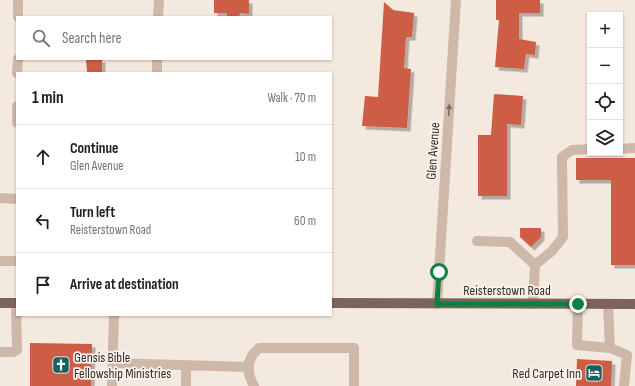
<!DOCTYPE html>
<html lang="en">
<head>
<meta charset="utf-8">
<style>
	body { margin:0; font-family:"Sofia Sans Condensed",sans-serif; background:#f2f2f2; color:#202124 }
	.controls { position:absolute; right:12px; top:12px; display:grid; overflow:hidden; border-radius:0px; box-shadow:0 1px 3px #0004 }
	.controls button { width:36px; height:36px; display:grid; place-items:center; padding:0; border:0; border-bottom:1px solid #e0e0e0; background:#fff; color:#202124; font:20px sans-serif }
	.stop { position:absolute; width:12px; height:12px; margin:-9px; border:3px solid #0b8043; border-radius:50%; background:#fff }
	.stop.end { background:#0b8043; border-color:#fff; box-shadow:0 1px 4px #0008 }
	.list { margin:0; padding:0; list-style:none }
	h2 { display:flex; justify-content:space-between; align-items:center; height:52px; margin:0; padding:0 16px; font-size:17px }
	h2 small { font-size:13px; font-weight:400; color:#757577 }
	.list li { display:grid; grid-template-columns:26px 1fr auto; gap:12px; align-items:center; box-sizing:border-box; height:64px; padding:0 16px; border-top:1px solid #e0e0e0 }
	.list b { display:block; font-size:15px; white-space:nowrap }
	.list p { margin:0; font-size:13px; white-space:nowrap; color:#757577 }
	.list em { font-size:13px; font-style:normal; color:#757577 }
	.icon { flex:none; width:22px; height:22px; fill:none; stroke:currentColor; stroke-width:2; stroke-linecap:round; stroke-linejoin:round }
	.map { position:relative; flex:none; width:635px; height:386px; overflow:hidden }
	.search { position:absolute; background:#fff; box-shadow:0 1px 3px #0004; left:16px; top:16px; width:316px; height:44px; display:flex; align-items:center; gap:10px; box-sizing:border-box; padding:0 14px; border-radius:0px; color:#757577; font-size:15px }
	.panel { position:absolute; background:#fff; box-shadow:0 1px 3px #0004; left:16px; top:72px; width:316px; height:244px; border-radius:0px }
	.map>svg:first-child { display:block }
	.building { fill:#cd5d44; filter:url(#shadow) }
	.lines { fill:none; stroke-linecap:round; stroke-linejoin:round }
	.minor { stroke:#ceb8a9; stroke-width:10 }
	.major { stroke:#7d645a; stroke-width:10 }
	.oneway { fill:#7d6c63 }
	.route { stroke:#0b8043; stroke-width:5 }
	.labels { text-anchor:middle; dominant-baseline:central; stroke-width:3.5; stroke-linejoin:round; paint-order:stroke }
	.street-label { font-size:14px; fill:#3a2e29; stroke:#fbf3ec }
	.poi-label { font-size:14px; fill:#3a2e29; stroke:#fbf3ec; text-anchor:start }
</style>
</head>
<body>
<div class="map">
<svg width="635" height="386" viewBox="0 0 635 386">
	<defs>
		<filter id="shadow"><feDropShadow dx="3.5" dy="3.5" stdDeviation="0" flood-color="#0004"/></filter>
	</defs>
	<rect width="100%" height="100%" fill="#f4e9df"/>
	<!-- building -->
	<path class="building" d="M214,0h35v14l-9,-1 -1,4h-12v-4h-13z
		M496,0h44v13h-21v26l17,3 -1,13 -9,-1 -2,15 -29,-2 4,-47h-3z
		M384,2l9,8 21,3 -2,24h-6l-2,31 7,1 -4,59 -45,-2 3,-30 13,1z
		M86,59h16v14l-15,-1z
		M494,94l29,2 -2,29 -14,-1v72h-29v-61h13z
		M576,158h59v107h-24v-85h-35z
		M520,228h21v9l-10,10 -11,-10z
		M30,343l62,1 -1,42h-61z
		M577,359l35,2 -1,25h-35z"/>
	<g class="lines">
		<!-- minor -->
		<path class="minor" d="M18,17v-17
			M158,17l1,-17
			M17,73l1,-14
			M157,73v-14
			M17,106v17
			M620,149l15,-1
			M0,198l17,1
			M477,241l33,1 25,23
			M0,261h17
			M437,304l19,-304
			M533,304l2,-39 17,-14 11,-14 -1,-80 10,-7 18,-1
			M578,304l-1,41 33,3
			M608,304l2,44 17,7 -3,31
			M0,352h13l4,-2 -1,-47
			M112,363l136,4
			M186,365v21
			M112,386l2,-71
			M254,386c-8,-14 -8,-27 5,-38h95v38"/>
		<!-- major -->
		<path class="major" d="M0,303h17
			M331,303l304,1"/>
	</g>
	<!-- one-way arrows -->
	<defs><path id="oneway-solid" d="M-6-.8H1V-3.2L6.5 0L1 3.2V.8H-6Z"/></defs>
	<use class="oneway" href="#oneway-solid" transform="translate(449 110) rotate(-87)"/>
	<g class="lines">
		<!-- route -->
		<path class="route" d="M439,272l-2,32h141"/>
	</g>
	<!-- icons -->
	<defs>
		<symbol id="church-square" viewBox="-11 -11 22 22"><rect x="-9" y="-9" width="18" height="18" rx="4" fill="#1c5f5f" stroke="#fbf3ec"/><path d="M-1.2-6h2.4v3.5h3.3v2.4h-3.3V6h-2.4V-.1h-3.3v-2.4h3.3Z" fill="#fff"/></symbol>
		<symbol id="hotel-square" viewBox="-11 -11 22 22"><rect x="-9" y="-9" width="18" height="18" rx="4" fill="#1c5f5f" stroke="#fbf3ec"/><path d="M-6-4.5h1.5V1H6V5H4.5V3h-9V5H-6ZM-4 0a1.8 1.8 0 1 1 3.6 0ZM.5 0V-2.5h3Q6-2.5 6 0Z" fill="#fff"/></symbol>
	</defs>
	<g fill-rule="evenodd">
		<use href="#church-square" x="51" y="355" width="20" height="20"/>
		<use href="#hotel-square" x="584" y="363" width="20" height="20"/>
	</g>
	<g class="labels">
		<!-- street labels -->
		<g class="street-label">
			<text transform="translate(433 151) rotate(-86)">Glen Avenue</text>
			<text x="507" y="290">Reisterstown Road</text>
		</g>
		<!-- poi labels -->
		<g class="poi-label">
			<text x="74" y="357">Gensis Bible<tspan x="74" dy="16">Fellowship Ministries</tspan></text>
			<text x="581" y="373" text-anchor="end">Red Carpet Inn</text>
		</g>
	</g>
</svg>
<div class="controls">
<button>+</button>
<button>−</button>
<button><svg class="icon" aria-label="locate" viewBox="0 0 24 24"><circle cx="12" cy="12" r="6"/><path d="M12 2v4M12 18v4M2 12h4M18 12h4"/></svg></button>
<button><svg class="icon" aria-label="layers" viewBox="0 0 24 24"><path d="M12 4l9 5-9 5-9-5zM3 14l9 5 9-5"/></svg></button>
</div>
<div class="stop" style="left:439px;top:272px"></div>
<div class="stop end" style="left:578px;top:304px"></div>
<div class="search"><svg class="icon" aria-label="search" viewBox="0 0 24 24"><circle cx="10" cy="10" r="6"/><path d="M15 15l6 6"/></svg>Search here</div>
<section class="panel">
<h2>1 min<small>Walk · 70 m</small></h2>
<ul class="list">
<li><svg class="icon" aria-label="ahead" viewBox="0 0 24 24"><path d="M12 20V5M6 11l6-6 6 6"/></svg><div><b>Continue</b><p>Glen Avenue</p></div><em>10 m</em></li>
<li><svg class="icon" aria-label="left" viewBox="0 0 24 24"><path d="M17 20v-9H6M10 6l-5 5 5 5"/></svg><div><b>Turn left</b><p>Reisterstown Road</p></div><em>60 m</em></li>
<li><svg class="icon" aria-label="arrive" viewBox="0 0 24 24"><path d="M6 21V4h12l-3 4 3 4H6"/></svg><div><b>Arrive at destination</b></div></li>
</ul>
</section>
</div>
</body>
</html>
